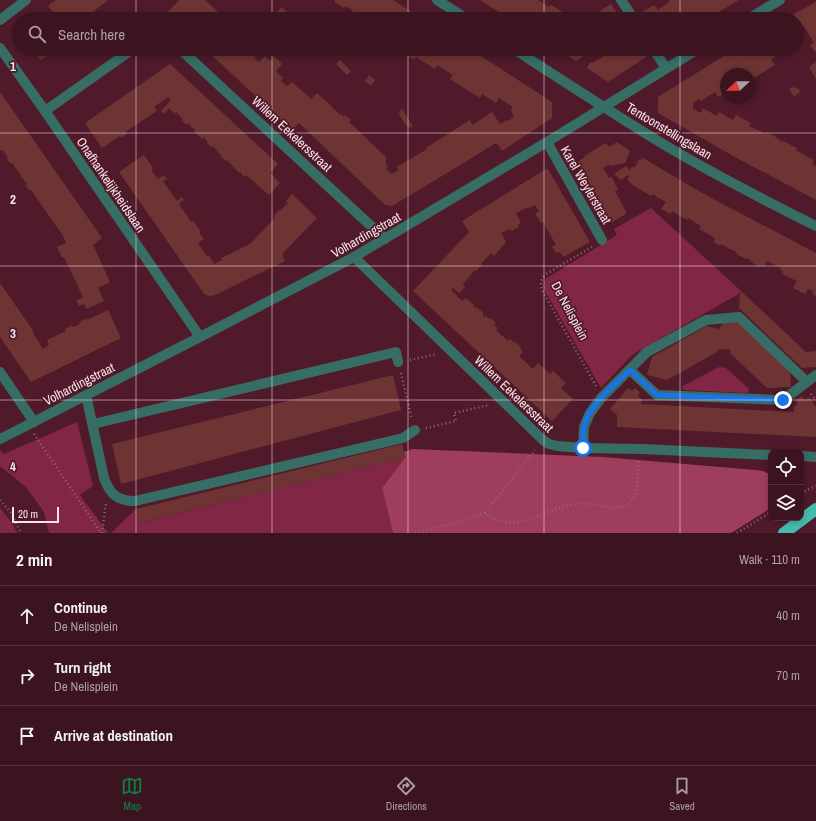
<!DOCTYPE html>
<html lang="en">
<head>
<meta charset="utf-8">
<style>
	body { margin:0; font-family:"Archivo Narrow",sans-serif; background:#47212d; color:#f1f3f6 }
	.controls { position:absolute; right:12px; bottom:12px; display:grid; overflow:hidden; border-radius:8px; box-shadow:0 2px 6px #0003 }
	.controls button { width:36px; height:36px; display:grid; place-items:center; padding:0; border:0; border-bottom:1px solid #55333e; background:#3c1420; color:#f1f3f6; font:20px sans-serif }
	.compass { position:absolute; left:720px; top:68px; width:36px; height:36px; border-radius:50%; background:#3c1420; box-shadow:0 2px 6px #0003; rotate:248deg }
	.scale { position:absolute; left:12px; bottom:10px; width:47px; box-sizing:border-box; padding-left:4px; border:2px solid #fae4e9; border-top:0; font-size:11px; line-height:14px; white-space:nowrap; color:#fae4e9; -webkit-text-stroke:3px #501a2b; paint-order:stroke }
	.stop { position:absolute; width:12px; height:12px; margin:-9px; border:3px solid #1a73e8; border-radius:50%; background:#fff }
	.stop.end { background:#1a73e8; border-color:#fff; box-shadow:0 1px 4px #0008 }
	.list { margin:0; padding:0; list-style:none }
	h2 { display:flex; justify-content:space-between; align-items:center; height:52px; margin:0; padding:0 16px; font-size:17px }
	h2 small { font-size:13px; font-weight:400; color:#ac9ea5 }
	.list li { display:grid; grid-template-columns:26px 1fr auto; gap:12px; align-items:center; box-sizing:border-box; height:60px; padding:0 16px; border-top:1px solid #55333e }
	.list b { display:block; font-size:15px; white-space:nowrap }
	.list p { margin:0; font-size:13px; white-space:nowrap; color:#ac9ea5 }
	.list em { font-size:13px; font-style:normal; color:#ac9ea5 }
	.icon { flex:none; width:22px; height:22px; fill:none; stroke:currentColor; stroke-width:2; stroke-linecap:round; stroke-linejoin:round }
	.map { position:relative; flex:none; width:816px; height:533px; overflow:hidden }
	.search { position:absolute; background:#3c1420; box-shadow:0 2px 6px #0003; left:12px; right:12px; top:12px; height:44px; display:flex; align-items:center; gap:10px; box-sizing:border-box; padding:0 14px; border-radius:22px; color:#ac9ea5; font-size:15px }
	.sheet { height:232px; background:#3c1420 }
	nav { display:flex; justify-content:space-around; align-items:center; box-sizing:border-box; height:56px; border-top:1px solid #55333e; background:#3c1420; font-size:11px; color:#ac9ea5 }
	nav a { display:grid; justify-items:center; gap:2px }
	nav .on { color:#0b8043 }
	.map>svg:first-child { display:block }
	.green { fill:#822646 }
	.forest { fill:#9f3d5c }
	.building { fill:#6e3433 }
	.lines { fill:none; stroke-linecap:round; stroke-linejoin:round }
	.path { stroke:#916773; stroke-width:2.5; stroke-dasharray:1 3; stroke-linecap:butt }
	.street { stroke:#366d65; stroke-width:10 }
	.highway { stroke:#45bbac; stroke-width:12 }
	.route { stroke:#1a73e8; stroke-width:5 }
	.grid { fill:none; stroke:#fae4e9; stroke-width:1; stroke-opacity:0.55 }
	.labels { text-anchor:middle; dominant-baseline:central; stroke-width:3.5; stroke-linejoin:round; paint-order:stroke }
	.street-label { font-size:13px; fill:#fae4e9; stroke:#501a2b }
	.grid-label { font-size:13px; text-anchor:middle; font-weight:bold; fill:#fae4e9; stroke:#501a2b; stroke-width:3.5; stroke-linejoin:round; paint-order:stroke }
</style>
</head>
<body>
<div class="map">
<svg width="816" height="533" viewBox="0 0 816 533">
	<rect width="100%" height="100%" fill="#501a2b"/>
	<!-- green -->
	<path class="green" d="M651,208l91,84 -110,63 -31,33 -56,-97c-2,-5 -2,-9 2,-13l70,-43 -3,-6z
		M719,367l7,1 22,20 1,4 -2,1 -63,-3 -2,-2 1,-2 32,-17z
		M77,422l16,64 -13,9 28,38h-59l-5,-21 -18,-25 -26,-21v-16l4,4z
		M406,458l-24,30 11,45h-282l25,-24 3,14z
		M0,508l12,15 5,10h-17z"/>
	<!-- forest -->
	<path class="forest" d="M412,449l191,8 152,13 8,1 8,4v33l-40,25h-338l-11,-45 23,-30 -1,-6z"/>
	<!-- building -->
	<path class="building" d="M56,0h52l-24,19h-26l-10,-13z
		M179,0h26l21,19h-52l-7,-6z
		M335,0h58l30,19h-65l-8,-5 3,-4 -8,-4 -1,2 -10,-6z
		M480,0h58l11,7 2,-2 24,14h-65z
		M670,0h69l-32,19h-60l-5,-7 12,-7 4,5 11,-8 -1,-1z
		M816,2v51l-6,-8 4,-2 -11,-18 -5,4 2,3 -3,2v-15h-12z
		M611,4l10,15h-27l-2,-3z
		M282,7l3,3 11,9h-11l-4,-4 -3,3 -4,-3z
		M33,49h24l-16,11z
		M205,49h53l2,3 -6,6 5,4 6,-6 5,5 4,-5 8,8 -6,7 7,7 -2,3 6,5 5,-4 19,17 6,-6 10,9 13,13 1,-1 3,3 1,-2 6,5 -2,2 37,35v8l2,2 -2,2 6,5 7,-4 -2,-3 30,-18 -1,-1 44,-28 2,5 20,-13 8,12 7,-4 1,1 6,-4 -3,-7 2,-3 -14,-9 -3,5 -14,-9 -2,4 -30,-19 3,-4 -16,-10 -2,4 -19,-12 -2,3 -7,-4 2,-4 -2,-1 1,-2h62l82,53v16l-50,33 -5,-8 -1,1v-1l-39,24 -65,39 -7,-1 -86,-82 -7,7z
		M335,49h4l6,4 -3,4 -9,-5z
		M557,49h37l-18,12z
		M616,49h25l5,8 -38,25 -21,-14 3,-6 2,1z
		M735,49h57l-6,3 -1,-2 -14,9 4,6 -25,15v-6h-24v18l-8,5 -3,-5 -14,9 -2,-2 -6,4v6l8,4 2,-5 14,8 2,-4 14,8 3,-5 15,8 -2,3 17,8 1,-2 14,8 -1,1 2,1 1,-1 14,7 -1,2 1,1 17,9 -2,4 4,2v34l-83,-44 -75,-43v-16z
		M340,60l11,11 -4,4 -11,-11z
		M816,62v17l-7,-12z
		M170,64l108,100 -8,9 10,10 -11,12 -23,-20 -2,2 -4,-5 -1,1 -12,-13 -1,1 -6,-5 1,-1 -4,-4 -4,-5 -2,1 -4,-4 1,-1 -3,-3h1l-2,-2 -2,2 -8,-8 1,-2 -1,-1h-1l-5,-5 -1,2 -6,-5 2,-1 -7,-7 -1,2 -6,-6 -5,6 -3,-3 10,-11 -3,-3 -14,10 3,4 -32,21 2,2 -6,4 -1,-2 -18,12 -17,-25z
		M369,75l6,5 -4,6 -6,-5z
		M793,87l6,2 1,3 -6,5 -5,-8z
		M0,92l102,146 -9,7 17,37 -12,6 6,13 -17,8 -3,-5 -5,2 -3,-5 7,-4 -19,-40 -2,1 -5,-11 9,-4 -3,-7 -32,-46 -1,1 -5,-6 2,-1 -3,-4 -12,-17h-2l-3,-4 1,-1 -5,-8 -2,1 -1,-2z
		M402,109l11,17 -4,2 -6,-7 -3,-5 -1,-4z
		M617,142l12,8 1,2 -5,11 -14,3 -1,-2 -7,4 6,10 3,-1 6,13 -3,1 12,22 -16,10 -34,-61 8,-5 -1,-1 22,-13 3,4z
		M144,155l9,13 -2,2 7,9 6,-4 3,4 -4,2 14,20 5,-4 2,3 -5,4 12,18 2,-1 8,11 -2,1 5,6 -6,4 9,13 2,-1 5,9 8,-4 -1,-2 29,-14 22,-23 3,-4 -1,-1 5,-6 1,1 8,-8 -2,-2 6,-7 25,24 -35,36 3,7 -70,34 -4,1 -5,-1 -4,-4 -83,-119z
		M643,158l59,35 114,60v43l-4,-2 1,-3 -5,-2 -3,5 -12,-6 4,-7 -15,-7 1,-3 -3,-1 1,-2 -14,-7 -3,6 -4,-2 -1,2 -9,-6 1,-1 -4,-2 -1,1 -10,-5 1,-2 -7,-3 -9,-5 -1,2 -7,-4 2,-4 -16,-9 2,-3 -13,-8 -1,2 -15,-9 -1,3 -10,-5 5,-7 -14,-8 -1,2 -20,-12v-1l-4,-3 2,-4 -1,-1 -7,5 -7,-6 12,-8 3,4 3,-3h3l4,-8 2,1z
		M546,169h2l42,73 -27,15 -3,-5 -4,1 -4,-6 4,-2 -13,-23 -2,1 -6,-9 4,-3 -4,-6 -6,3 -1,-1 -12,6 5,10 -3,2 1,2 -7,4 -2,-2 -9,4 5,9 -12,14 -3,-3 -10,11 1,1 -6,6 -1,-1 -12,14 2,3 -6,6 -6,-5 -2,2 11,11 4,-3 8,7 -1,1 4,2 6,4 1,6 2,-2 3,3 1,-1 6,5 -2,2 4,3 -2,2 12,11 2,-2 3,3 1,-1 7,6 -1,1 3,4 -4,4 14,13 5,-6 12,11 3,-3 13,12 -5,5 12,11 -21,22 -139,-130 56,-59 -7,-11z
		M0,283l34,49 -1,1 10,16 6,-4 -2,-5 19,-9 -1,-2 7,-4 1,2 7,-3 -1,-2 8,-4v2l21,-10 13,28 -90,44 -31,-45z
		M742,292l64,60 10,-1v16l-14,1 -63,-60 1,-14z
		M738,322l52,49 1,16 -24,1 -37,-35v-4l-13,1v2l-50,28 -20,-5 5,-18 55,-31 12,3 4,-6z
		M393,375l8,35 -280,74 -9,-40z
		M628,388l4,3 3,-3 5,4 -2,3 1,1 -1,1 4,2 -1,5 153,8v-5l4,-3 -2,-4 6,-4 3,4 4,-3 7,10v30l-199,-10v-12l-7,-6z
		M402,444l4,14 -267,65 -3,-14z"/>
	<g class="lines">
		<!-- path -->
		<path class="path" d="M592,247l-46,27c-6,6 -6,11 -3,18l53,94
			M410,360l26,-6
			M401,373l11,46
			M811,394l5,6
			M426,428l30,-7 -2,-8 35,-8
			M34,434l67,99
			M801,493l15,-7
			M0,500l11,13 10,20
			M485,513l50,-63
			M102,533l4,-30
			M415,533l45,-11 25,-9 4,4 10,3 13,3 17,-3 16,-7 20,-7 17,-3 16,2 16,3 15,-3 8,-13 1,-23 1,-8
			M737,533l34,-21"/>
		<!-- street -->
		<path class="street" d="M437,0l30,19
			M621,0l13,19
			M748,19l32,-19
			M0,20l26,-20
			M0,48l45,63 155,226
			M180,49l205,190
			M514,49c49,32 98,64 149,95 50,30 101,56 153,82
			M653,49l13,19
			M45,111l88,-62
			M547,142l55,98
			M354,257l189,183 6,4 8,2 26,2 59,1 129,6
			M0,372l34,50
			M807,382l9,-7
			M86,395l18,83c6,16 13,23 31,23l268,-63 12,-8
			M93,424l303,-72 2,10
			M0,439l200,-102 154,-80 193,-115 151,-93
			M583,448l1,-21 6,-14 12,-16 45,-45 59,-32 33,-3 68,65 -24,18 -126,-5 -27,-25
			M801,456l15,1"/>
		<!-- highway -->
		<path class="highway" d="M784,533l32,-24"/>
	</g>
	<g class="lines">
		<!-- route -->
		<path class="route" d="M583,448c0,-7 0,-15 1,-22 5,-21 31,-42 46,-56l27,25 126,5"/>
	</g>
	<!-- grid -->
	<path class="grid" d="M136,0v19M272,0v19M408,0v19M544,0v19M680,0v19M136,49v484M272,49v484M408,49v484M544,49v484M680,49v484M0,133h816M0,266h816M0,400h816"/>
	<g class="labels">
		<!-- street labels -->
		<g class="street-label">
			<text transform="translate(669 131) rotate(31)">Tentoonstellingslaan</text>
			<text transform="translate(292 134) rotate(43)">Willem Eekelersstraat</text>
			<text transform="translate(111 185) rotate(56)">Onafhankelijkheidslaan</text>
			<text transform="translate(586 185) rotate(60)">Karel Weylerstraat</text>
			<text transform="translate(366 235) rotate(-30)">Volhardingstraat</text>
			<text transform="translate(570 311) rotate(62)">De Nelisplein</text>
			<text transform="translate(79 384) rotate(-27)">Volhardingstraat</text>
			<text transform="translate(514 394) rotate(44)">Willem Eekelersstraat</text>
		</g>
	</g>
	<g class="grid-label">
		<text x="13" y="71">1</text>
		<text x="13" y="204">2</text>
		<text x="13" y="338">3</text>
		<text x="13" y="471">4</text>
	</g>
</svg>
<div class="controls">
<button><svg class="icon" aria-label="locate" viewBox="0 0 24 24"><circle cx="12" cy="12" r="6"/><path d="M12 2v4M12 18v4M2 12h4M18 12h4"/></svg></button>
<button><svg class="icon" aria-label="layers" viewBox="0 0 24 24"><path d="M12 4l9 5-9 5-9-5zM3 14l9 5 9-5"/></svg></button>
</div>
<svg class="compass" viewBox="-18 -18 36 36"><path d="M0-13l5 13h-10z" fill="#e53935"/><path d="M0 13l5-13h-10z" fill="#ac9ea5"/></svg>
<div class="scale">20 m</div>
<div class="stop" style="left:583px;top:448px"></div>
<div class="stop end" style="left:783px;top:400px"></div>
<div class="search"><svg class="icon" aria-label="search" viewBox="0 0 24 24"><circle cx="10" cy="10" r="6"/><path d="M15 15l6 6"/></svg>Search here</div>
</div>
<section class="sheet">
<h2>2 min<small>Walk · 110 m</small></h2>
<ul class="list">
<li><svg class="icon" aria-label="ahead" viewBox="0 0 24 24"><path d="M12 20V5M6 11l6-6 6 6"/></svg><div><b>Continue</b><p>De Nelisplein</p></div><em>40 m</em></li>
<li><svg class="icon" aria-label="right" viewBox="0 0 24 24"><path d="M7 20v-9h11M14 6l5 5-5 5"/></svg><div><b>Turn right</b><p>De Nelisplein</p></div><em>70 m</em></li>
<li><svg class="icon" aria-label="arrive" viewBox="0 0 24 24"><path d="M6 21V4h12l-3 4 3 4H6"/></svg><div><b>Arrive at destination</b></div></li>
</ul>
</section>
<nav>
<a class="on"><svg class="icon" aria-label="map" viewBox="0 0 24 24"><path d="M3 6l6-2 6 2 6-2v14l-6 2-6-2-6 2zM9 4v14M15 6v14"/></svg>Map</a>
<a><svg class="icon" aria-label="directions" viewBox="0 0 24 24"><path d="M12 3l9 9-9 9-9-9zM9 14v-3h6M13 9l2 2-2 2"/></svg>Directions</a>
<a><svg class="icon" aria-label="saved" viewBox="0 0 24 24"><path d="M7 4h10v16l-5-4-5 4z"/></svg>Saved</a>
</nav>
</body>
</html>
